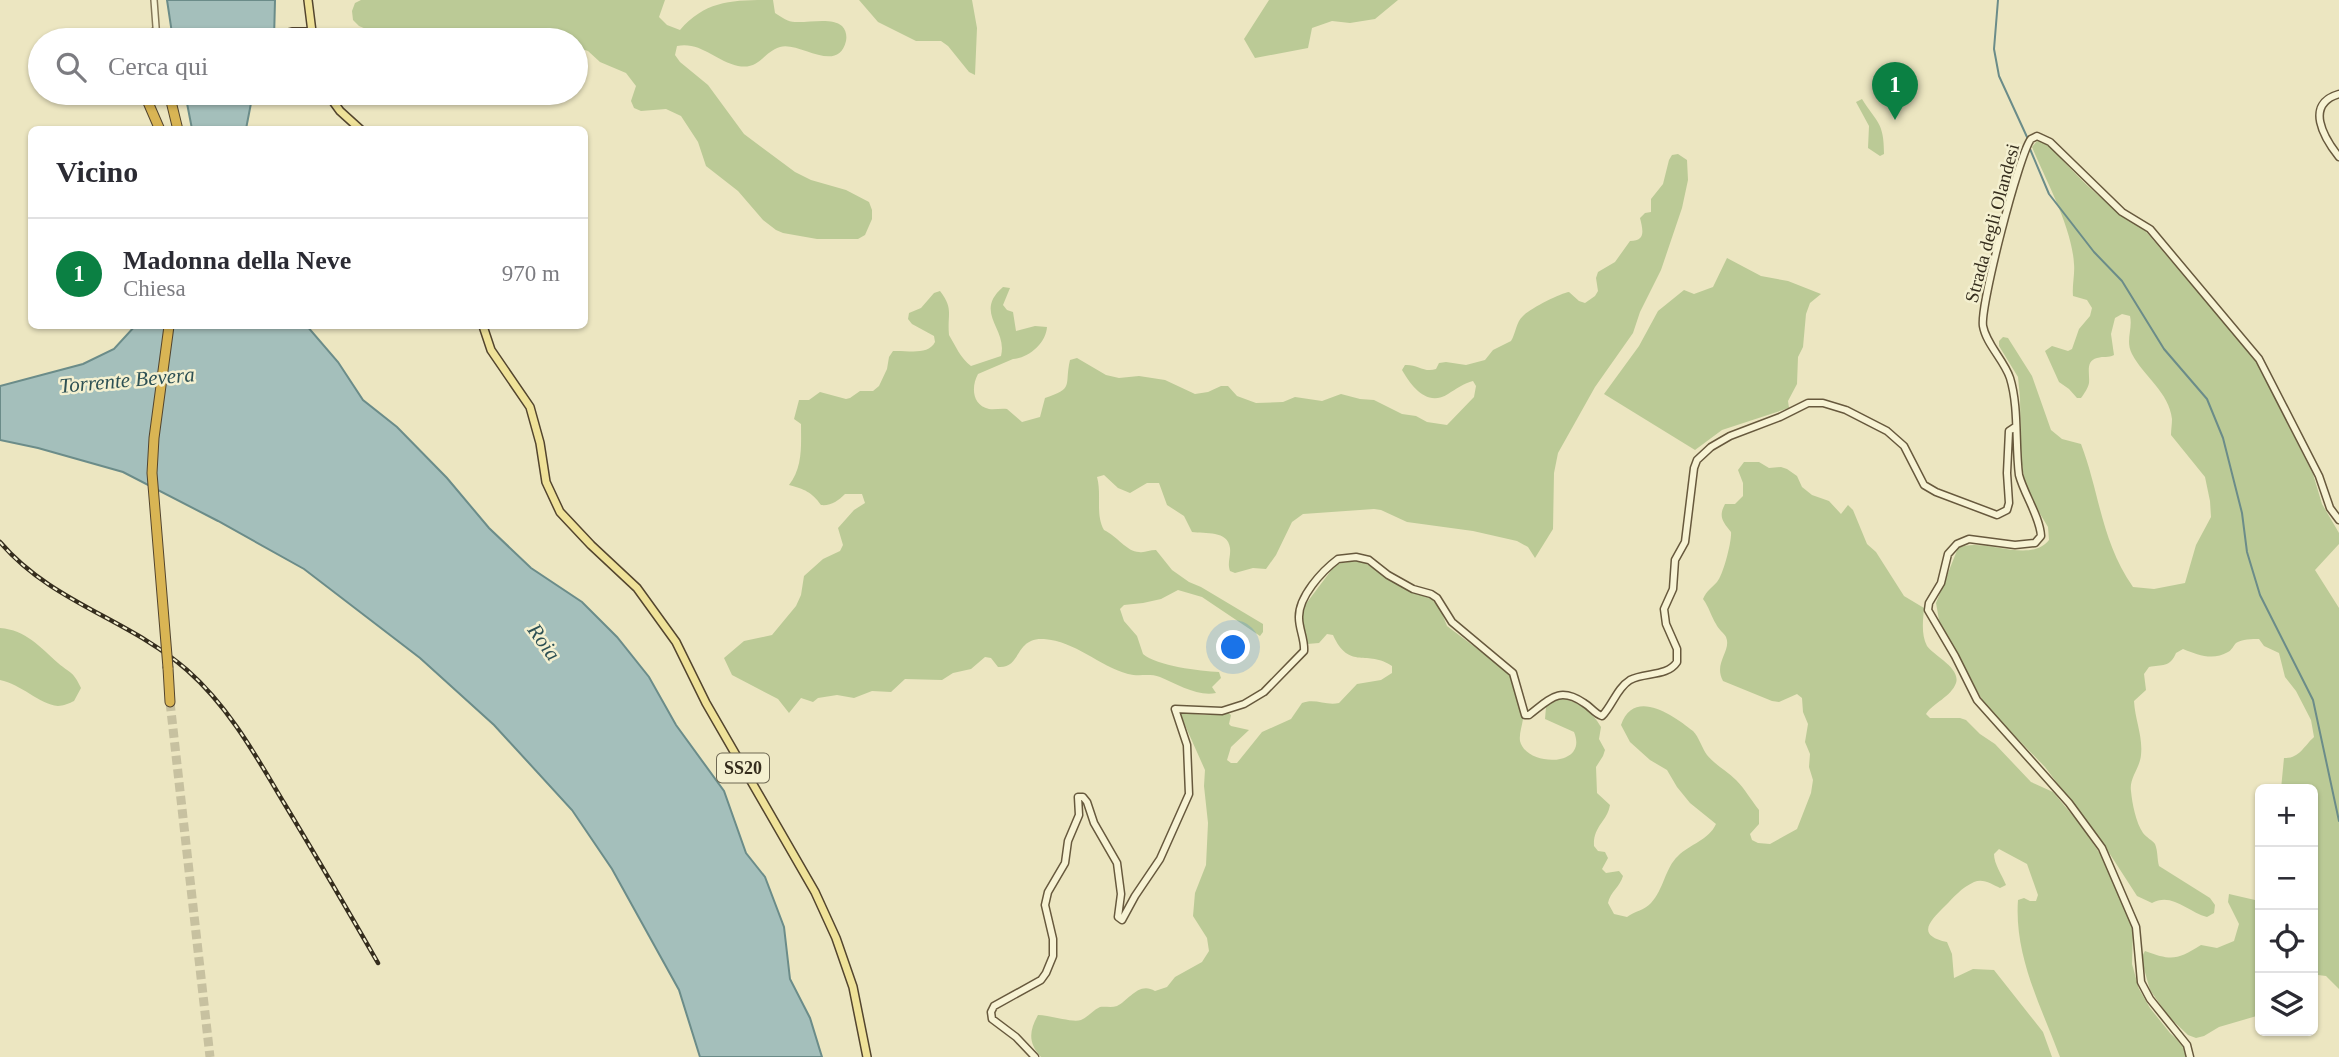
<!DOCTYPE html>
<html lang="it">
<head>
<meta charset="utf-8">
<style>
	body { margin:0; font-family:Georgia,serif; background:#f7f7f7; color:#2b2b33 }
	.controls { position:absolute; right:21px; bottom:21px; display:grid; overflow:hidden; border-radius:10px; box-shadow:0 2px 5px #0004 }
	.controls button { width:63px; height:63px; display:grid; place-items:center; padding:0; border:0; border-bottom:2px solid #e1e1e2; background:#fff; color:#2b2b33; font:35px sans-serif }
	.you { position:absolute; left:1234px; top:648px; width:24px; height:24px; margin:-18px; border:5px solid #fff; border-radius:50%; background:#1a73e8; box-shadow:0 0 0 10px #1a73e833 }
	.badge { display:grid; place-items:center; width:46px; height:46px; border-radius:50%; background:#0b8043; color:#fff; font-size:23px; font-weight:700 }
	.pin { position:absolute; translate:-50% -58px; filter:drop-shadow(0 2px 4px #0008) }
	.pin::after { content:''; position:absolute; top:37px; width:24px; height:21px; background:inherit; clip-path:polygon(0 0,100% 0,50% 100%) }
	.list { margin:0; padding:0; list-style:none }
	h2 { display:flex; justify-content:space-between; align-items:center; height:91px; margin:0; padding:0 28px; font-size:30px }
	h2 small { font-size:23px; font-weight:400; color:#7c7c81 }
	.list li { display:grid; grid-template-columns:46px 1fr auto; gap:21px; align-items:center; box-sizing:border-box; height:112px; padding:0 28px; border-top:2px solid #e1e1e2 }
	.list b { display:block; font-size:26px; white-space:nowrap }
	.list p { margin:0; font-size:23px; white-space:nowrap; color:#7c7c81 }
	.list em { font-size:23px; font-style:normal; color:#7c7c81 }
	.icon { flex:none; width:38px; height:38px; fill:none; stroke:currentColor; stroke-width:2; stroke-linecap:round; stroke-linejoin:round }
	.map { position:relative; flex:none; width:2339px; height:1057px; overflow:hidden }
	.search { position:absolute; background:#fff; box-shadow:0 2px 5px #0004; left:28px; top:28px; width:560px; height:77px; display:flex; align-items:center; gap:18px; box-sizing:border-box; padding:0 24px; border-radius:38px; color:#7c7c81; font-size:26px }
	.panel { position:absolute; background:#fff; box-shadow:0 2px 5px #0004; left:28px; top:126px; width:560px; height:203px; border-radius:10px }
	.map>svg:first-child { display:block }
	.green { fill:#bbca96 }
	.water { fill:#a4bfbb; stroke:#6b8c89; stroke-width:2 }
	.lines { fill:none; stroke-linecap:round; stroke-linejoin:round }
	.stream { stroke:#6b8c89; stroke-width:2 }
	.motorway-tunnel { stroke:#c7c1a0; stroke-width:9; stroke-dasharray:9 4.5; stroke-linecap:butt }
	.tertiary-casing { stroke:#857859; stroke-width:8 }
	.secondary-casing { stroke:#67593d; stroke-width:9 }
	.primary-casing { stroke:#53452e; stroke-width:10 }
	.motorway-casing { stroke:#53452e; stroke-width:11 }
	.tertiary { stroke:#f7f3d4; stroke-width:5 }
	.secondary { stroke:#f7f3d4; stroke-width:6 }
	.primary { stroke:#efe299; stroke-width:7 }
	.motorway { stroke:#d9b554; stroke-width:9 }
	.rail-casing { stroke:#352d1d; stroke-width:4.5 }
	.rail { stroke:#f4f0d0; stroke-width:2; stroke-dasharray:5; stroke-linecap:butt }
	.motorway-bridge-casing { stroke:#53452e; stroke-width:11; stroke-linecap:butt }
	.motorway-bridge { stroke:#d9b554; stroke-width:9 }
	.labels { text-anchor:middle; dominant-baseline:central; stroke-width:5; stroke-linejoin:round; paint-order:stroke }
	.shield { fill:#f4f0d0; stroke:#6e6853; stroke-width:2 }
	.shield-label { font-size:18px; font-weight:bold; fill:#352d1d }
	.street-label { font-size:19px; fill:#352d1d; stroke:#f4f0d0 }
	.water-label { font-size:21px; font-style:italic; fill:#2d5054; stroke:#f4f0d0 }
</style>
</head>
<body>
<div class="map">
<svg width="2339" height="1057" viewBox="0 0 2339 1057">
	<rect width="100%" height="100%" fill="#ece6c1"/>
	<!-- green -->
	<path class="green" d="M361,0h304l-6,17 8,8 13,5c26,-30 53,-30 93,-30l2,13c6,4 13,9 20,9 13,1 37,-5 47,4 4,4 5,10 4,15 -8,34 -47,0 -66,6 -17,5 -20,23 -42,19 -22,-5 -38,-25 -61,-20l-2,9 5,7 28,23 36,49 51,38 16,8 35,10 23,12 3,8v9l-7,16 -7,4h-41l-34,-6 -7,-3 -13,-10 -25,-29 -32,-25 -8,-24 -17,-26 -15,-7 -25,2 -7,-3 -3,-7 5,-15 -10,-13 -26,-11 -12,-11 -12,-4v-7h-87l-23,-7 -84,3 -23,-10 -6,-6 -1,-9 3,-8z
		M859,0h113l5,28 -2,47 -6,-3 -21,-26 -7,-5h-25l-38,-19z
		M1269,0h129l-23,19 -25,4 -18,-2 -20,7 -4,20 -53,10 -11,-19z
		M1862,99c15,24 22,23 22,55l-4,2 -12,-8 1,-22 -13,-24z
		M2037,141l12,4c24,28 60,64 93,82l113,132 58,115 9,30 17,29v11l-24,26 24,38v381l-13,-13 -8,-1 -5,6v-192h-32l3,-31c15,1 20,-12 30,-21l-3,-17 -15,-29 -11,-14 -6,-24 -15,-7 -5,-7c-7,0 -17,0 -23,4 -3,3 -4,7 -8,9 -15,9 -30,3 -45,-3l-7,4c-6,15 -14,11 -27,14l-5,7 2,16 -12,11c1,19 9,35 7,54 -1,13 -12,23 -10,36 1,12 5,32 12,42 4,5 9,7 12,11 3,7 2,15 4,22l51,32 5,7 -1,8 -7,4c-19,-5 -35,-25 -55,-14l-15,-7 -31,-48 -61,-81 -60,-62 -38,-69 -8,-16 -3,-17 22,-55c25,-12 71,17 91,-8l-1,-13 -21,-35 -3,-14 -3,-21 -1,-59 -2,-21 -19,-31v-5l4,-4 5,1 24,38 19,54 11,9 19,5c19,50 20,97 52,143l21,2 31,-6 11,-38 15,-28 -1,-16 -5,-24 -34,-42c0,-5 1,-11 1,-16 -3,-27 -28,-42 -40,-65 -7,-13 1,-25 -2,-38l-8,-2 -7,4 -4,16 3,21c-6,3 -10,1 -17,3 -12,3 -7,16 -8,25 -1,5 -5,11 -8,15h-4l-8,-9 -10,-7 -14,-31 7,-5 16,5 4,-2 7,-20 11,-13 2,-8 -5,-8 -14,-4c-1,-11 2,-22 1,-32 -2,-37 -28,-83 -42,-117z
		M1678,154l9,6 1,20 -6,28 -21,62 -21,42 -7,21 -38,54 -37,66 -4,20 -1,56 -18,29 -7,-11 -11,-6 -44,-10 -66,-9 -26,-12 -7,-1 -71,5 -11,8 -16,33 -10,14 -13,-1 -18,5 -5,-2c-3,-9 1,-14 0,-23 -2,-18 -25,-14 -38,-16l-8,-16 -17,-11 -8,-22h-12l-17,10 -12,-5 -14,-13 -7,2c5,18 -2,37 7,53 13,6 23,22 35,22 6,1 10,-2 17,-2l16,20 17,12 12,5 62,37v8l-3,4 -58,-39 -24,-7 -17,9 -18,4 -19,2 -4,4 4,12 13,15 6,18c14,12 57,17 76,18l2,6 -9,9 4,6c-18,4 -39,-9 -56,-16 -11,-4 -21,0 -32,-3 -29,-8 -53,-33 -84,-35 -30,-2 -22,30 -46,28l-7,-9 -6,-1 -14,12 -18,4 -11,7 -37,-1 -14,13 -19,-1 -18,7 -17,-3 -19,3 -5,4 -12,-4 -12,15 -11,-14 -46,-24 -8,-17 20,-17 28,-6 24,-29 5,-11 3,-19 19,-17 17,-8 3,-6 -5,-17 16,-18 11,-7 -3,-9h-17c-7,7 -14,12 -24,11 -9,-13 -17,-16 -32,-20 14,-18 12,-39 12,-61l-7,-5 5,-19h10l11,-8 26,7 4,-1 10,-7h13l6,-5 8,-17 2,-12 4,-6c14,-1 35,5 42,-9l-1,-6 -22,-12 -4,-5 1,-6 12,-5 13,-15 6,-2c14,18 7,23 9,44 6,10 12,24 22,31l30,-10c7,-28 -28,-43 2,-69l7,1 -7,17 4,5 6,2 3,19 19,-5 12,1c-1,16 -18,31 -34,32l-35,15c-7,13 -6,31 11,35 6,1 12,-1 18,0l15,13 18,-5 5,-19c30,-10 19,-12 25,-38l7,-2 29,17 13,3 20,-2 26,4 30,14 13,-2 13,-6h7l9,10 19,7 27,-1 12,-5 27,4 19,-7 19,5 14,1 28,14 14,2 11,6 20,3 27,-28 2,-11 -3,-5c-9,2 -17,8 -25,13 -21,13 -36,-7 -46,-24l3,-5c12,-1 19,8 31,4l3,-6 7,-1 20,3 19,-5 8,-10 18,-9c5,-8 5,-19 12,-25 6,-7 38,-23 46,-24l10,9 6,2 10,-7 3,-5 -2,-13 2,-6 17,-10 15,-21c16,0 13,-11 10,-23l5,-5 6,-1v-13l12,-15 6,-24 3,-5z
		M1727,258l34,18 27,5 33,13 -11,9 -4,11 -3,33 -5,10 -1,27 -9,17 1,7 -67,22 -27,20 -91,-56 35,-48 19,-35 26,-21 10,4 19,-7z
		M1744,462h15l10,6 12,-1 6,2 10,7 5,11 10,8 17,6 12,13 7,-9 5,5 14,34 9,8 28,44 20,12c-1,13 -3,26 3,38 6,9 34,22 29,37 -5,14 -23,20 -30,31l4,4h30l6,2 14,14 15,10 36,38 22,10 26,31 22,32 32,74 -1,35 7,25 11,19 20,25 13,12 3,12h-126c-19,-51 -46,-101 -42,-157l6,-2 6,3h6l2,-6 -11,-31 -28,-15 -5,5c0,10 8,21 12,31l-6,3c-8,-4 -17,-10 -26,-6 -13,6 -20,15 -29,24 -16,16 -29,29 2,36l5,12 2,24 19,-9 21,1 49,62 9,25h-1011c-13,-14 -12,-26 -3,-42 12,0 34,8 43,5 7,-3 12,-10 19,-13 5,-1 11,1 17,-1 12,-6 22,-25 38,-15l12,-4 8,-10 27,-15 7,-11 -2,-13 -14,-22 2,-23 11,-28 2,-42 -4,-37 1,-16 -25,-56 3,-1 22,2 23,-2 3,2 -2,9 2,2 18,4 -18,17 -4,13 4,3h6l25,-31 29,-13 11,-16c13,-5 24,3 37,0l18,-19 24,-4 11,-7v-7c-24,-17 -43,5 -59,-31l-6,-1 -8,9 -12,1 -5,-19v-16l34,-45 20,-3 9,2 42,27 25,9 9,12 6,15 61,46 5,7 8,37 2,3c-1,7 -4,15 -3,22 6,26 69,27 54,-9l-29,-13 1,-12 12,-9c19,2 34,13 43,29l-2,12 6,11 -2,6 -7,11 1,26 13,12c-3,17 -17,21 -16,41l4,5 7,1 3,6 -6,11 4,4 13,-2 4,5c-3,11 -13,16 -15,27l6,11 13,3c8,-6 18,-7 24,-14 13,-14 14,-35 27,-47 12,-12 31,-16 38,-32l-26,-21 -13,-16 -10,-17 -17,-10 -20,-18 -9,-17c13,-38 53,-9 72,6 6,6 9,17 14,24 7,9 20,16 29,25 9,9 15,20 23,30v14l-9,10 2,6 6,3 12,1 27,-15 14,-36 2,-13 -4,-13 1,-13 -5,-12 3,-18 -5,-12 -1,-14 -5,-4 -18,8 -7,-1 -49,-20c-10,-18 9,-30 3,-44 -2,-4 -8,-8 -10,-13 -5,-8 -7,-17 -13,-25 4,-9 8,-10 14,-17 6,-6 15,-41 14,-50 -8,-10 -13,-15 -6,-28h10l8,-8v-13l-5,-13z
		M0,628c26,2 40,19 58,35 13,11 15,8 23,25l-7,13c-4,2 -11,5 -16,5 -19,-2 -37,-22 -58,-26z
		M2229,894l26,6 5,5v110l-41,12 -15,9 -8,2 -8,-3 -19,-18 -19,-27 -9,-32 4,-7c27,10 32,9 56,-6l16,3 17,-7 5,-17 -11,-22z"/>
	<!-- water -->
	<path class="water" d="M167,0h108l-1,40h-101z
		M185,93h68l-7,36h-54z
		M135,326h172l31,36 25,38 34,27 50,51 42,50 42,40 51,34 35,35 32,40 27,48 48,66 22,62 19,24 19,50 6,52 20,39 12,39h-122l-21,-67 -67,-121 -40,-59 -78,-85 -74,-67 -116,-89 -86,-48 -95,-49 -85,-24 -38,-8v-54l83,-22 31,-15z"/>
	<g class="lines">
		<!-- stream -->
		<path class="stream" d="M1998,0l-4,49 5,27 28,61
			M2030,149l19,45 45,58 28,29 42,68 43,50 16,39 19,75 5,39 13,43 53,105 26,121"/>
		<!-- motorway-tunnel -->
		<path class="motorway-tunnel" d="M170,702l40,355"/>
		<defs>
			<path id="tertiary" d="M154,0l3,40
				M144,40l12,-11"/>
			<path id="secondary" d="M2339,94c-35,10 -15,44 0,63
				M1035,1057l-19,-20 -24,-18 -1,-7 3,-6 47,-26 5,-7 7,-17v-17l-8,-34 3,-13 17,-29 3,-22 11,-26 -1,-18h5l4,5 7,21 23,40 4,31 -3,23 4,3 13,-24 25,-37 29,-65 -2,-49 -12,-36 47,2 22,-7 20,-12 40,-41c1,-11 -5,-22 -5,-33 -1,-21 23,-47 39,-59l18,-2 13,3 19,15 25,14 18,5 6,4 15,24 61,51 12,42h4c21,-16 30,-29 55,-12 7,4 11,11 18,13 10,-10 15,-28 28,-36 15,-8 37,-3 47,-18v-13l-11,-25 -2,-15 9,-20 2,-29 10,-18 9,-74 3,-8 14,-13 19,-11 50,-19 28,-14h15l23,7 41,21 17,15 20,39 12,7 61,23 10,-5 2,-7 -2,-30 2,-42 6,-4
				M2190,1057l-3,-12 -37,-46 -9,-17 -5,-55 -34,-79 -33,-45 -92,-103 -22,-44 -27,-46 1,-7 12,-20 7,-29 9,-10 12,-5 46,6 20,-2 6,-7c-1,-19 -17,-42 -22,-61 -4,-31 0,-68 -9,-97 -6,-18 -24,-34 -27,-52 -3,-20 36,-171 48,-187l6,-3 13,6 72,70 28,17 109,130 60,117 11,32 9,12"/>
			<path id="primary" d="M308,0l5,40
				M258,40l34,-8h20
				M327,93l13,18 21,19
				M483,326l8,24 39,57 10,36 6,39 14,30 31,33 46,43 39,54 30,61 109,189 21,46 17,49 14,70"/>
			<path id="motorway" d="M144,93l16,37
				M169,93l9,37
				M168,668l2,34"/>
		</defs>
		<!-- tertiary casing -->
		<use href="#tertiary" class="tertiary-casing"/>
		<!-- secondary casing -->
		<use href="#secondary" class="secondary-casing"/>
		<!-- primary casing -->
		<use href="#primary" class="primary-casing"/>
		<!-- motorway casing -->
		<use href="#motorway" class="motorway-casing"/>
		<!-- tertiary -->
		<use href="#tertiary" class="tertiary"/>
		<!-- secondary -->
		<use href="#secondary" class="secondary"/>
		<!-- primary -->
		<use href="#primary" class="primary"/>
		<!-- motorway -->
		<use href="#motorway" class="motorway"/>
		<defs>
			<path id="rail" d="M0,542c52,61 129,77 187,128 42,37 69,86 97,133 32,53 63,106 94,160"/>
		</defs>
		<!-- rail casing -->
		<use href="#rail" class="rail-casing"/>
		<!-- rail -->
		<use href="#rail" class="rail"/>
		<defs>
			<path id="motorway-bridge" d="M168,668l-16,-195 2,-35 15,-112"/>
		</defs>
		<!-- motorway-bridge casing -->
		<use href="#motorway-bridge" class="motorway-bridge-casing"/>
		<!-- motorway-bridge -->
		<use href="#motorway-bridge" class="motorway-bridge"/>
	</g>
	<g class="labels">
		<!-- shield labels -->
		<rect class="shield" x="717" y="753.5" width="52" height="29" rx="5"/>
		<g class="shield-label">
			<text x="743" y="768">SS20</text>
		</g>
		<!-- street labels -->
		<g class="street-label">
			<text transform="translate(1992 223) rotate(-75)">Strada degli Olandesi</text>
		</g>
		<!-- water labels -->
		<g class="water-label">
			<text transform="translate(127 380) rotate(-5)">Torrente Bevera</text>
			<text transform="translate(544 642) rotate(54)">Roia</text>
		</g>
	</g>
</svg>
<div class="controls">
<button>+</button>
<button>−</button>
<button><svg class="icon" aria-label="locate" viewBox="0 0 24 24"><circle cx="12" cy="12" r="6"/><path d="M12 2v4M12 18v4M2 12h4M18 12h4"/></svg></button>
<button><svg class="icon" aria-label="layers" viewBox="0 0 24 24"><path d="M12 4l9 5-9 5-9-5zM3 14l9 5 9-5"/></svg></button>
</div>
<div class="you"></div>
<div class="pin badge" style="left:1895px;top:120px">1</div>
<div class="search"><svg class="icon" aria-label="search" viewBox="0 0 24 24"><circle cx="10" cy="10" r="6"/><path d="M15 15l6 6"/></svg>Cerca qui</div>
<section class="panel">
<h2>Vicino<small></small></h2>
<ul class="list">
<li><span class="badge">1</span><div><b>Madonna della Neve</b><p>Chiesa</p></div><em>970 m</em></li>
</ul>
</section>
</div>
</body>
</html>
